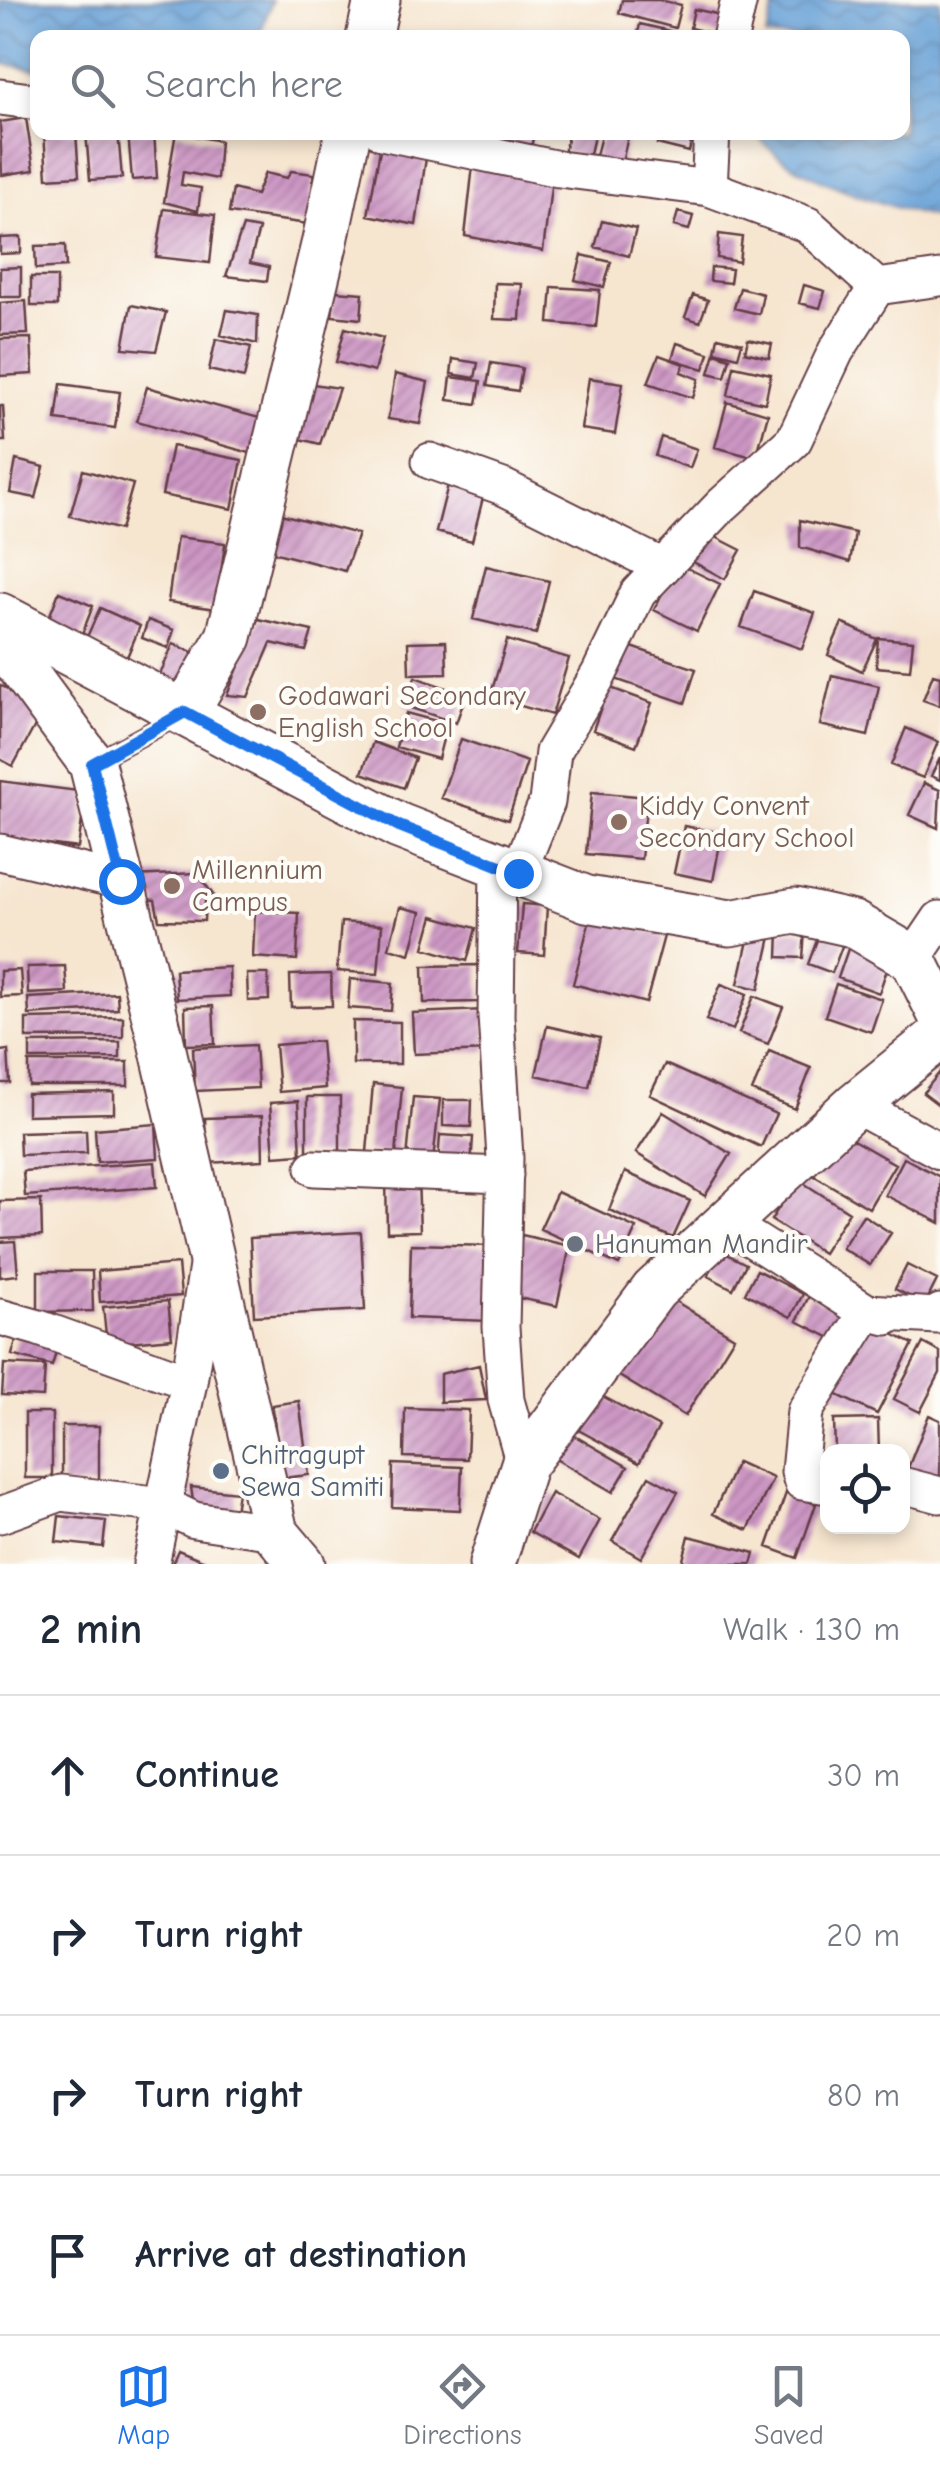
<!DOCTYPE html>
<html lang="en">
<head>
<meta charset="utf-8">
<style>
	body { margin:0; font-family:"Comic Neue",sans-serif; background:#f2f2f3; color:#1f2937 }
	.controls { position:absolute; right:30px; bottom:30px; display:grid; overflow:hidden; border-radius:20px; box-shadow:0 5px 15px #0003 }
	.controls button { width:90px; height:90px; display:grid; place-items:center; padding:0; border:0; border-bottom:2px solid #e0e1e3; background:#fff; color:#1f2937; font:50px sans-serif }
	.stop { position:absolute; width:30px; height:30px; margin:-22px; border:8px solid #1a73e8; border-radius:50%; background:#fff }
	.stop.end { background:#1a73e8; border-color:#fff; box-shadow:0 2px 10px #0008 }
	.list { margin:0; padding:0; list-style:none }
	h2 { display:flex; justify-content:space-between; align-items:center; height:130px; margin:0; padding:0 40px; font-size:42px }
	h2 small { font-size:32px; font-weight:400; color:#747a83 }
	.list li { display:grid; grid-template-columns:65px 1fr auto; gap:30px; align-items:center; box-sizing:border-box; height:160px; padding:0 40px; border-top:2px solid #e0e1e3 }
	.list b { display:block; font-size:38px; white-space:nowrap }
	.list em { font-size:32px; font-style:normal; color:#747a83 }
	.icon { flex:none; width:55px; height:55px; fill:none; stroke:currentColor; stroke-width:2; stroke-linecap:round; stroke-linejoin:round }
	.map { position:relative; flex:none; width:940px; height:1564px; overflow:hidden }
	.search { position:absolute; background:#fff; box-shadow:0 5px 15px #0003; left:30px; right:30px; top:30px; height:110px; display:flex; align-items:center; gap:25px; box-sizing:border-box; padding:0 35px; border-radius:20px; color:#747a83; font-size:38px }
	.sheet { height:770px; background:#fff }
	nav { display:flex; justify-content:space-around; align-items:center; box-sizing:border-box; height:140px; border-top:2px solid #e0e1e3; background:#fff; font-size:28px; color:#747a83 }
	nav a { display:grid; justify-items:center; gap:5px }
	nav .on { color:#1a73e8 }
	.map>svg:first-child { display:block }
	.water { fill:url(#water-waves); stroke:#596081; stroke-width:2.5 }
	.building { fill:url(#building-hatch) }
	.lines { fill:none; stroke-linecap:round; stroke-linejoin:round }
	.service-casing { stroke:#643d44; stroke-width:21 }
	.minor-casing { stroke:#643d44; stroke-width:39 }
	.tertiary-casing { stroke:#643d44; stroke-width:49 }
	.service { stroke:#fff; stroke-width:18 }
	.minor { stroke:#fff; stroke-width:35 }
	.tertiary { stroke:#fff; stroke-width:45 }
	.route { stroke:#1a73e8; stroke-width:12 }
	.education-dot { fill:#8d6e63; stroke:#fdfcf7; stroke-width:4 }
	.worship-dot { fill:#6b7280; stroke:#fdfcf7; stroke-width:4 }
	.service-dot { fill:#5c6f8a; stroke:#fdfcf7; stroke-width:4 }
	.labels { text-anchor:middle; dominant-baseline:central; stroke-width:8; stroke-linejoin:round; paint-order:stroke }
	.education-label { font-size:28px; fill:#785e54; stroke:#fdfcf7; text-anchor:start }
	.worship-label { font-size:28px; fill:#5b616d; stroke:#fdfcf7; text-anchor:start }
	.service-label { font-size:28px; fill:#4e5e75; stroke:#fdfcf7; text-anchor:start }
</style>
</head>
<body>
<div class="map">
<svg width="940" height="1564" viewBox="0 0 940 1564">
	<defs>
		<pattern id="water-waves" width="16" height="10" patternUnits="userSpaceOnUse" patternTransform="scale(2.5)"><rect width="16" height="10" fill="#68a1d7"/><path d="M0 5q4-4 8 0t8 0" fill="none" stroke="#5883af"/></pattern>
		<pattern id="building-hatch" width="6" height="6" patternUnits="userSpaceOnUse" patternTransform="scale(2.5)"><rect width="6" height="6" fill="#cd97c5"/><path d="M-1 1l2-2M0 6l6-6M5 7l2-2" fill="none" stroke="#a87ba0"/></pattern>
	</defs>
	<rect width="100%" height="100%" fill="#fdfcf7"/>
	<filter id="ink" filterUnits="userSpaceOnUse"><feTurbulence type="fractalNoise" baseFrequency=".01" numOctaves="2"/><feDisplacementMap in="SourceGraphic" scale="20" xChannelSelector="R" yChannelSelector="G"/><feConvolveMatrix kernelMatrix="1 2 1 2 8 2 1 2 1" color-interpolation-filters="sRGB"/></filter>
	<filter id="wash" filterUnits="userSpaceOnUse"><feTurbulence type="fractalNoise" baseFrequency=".0048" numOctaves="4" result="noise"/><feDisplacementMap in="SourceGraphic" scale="40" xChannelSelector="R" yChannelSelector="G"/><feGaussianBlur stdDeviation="2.25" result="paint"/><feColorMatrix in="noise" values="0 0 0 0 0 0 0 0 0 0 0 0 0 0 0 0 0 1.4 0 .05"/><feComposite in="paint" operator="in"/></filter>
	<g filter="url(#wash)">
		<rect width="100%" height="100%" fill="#f6e5cf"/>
		<!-- water -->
		<path class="water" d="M0,0h272l-13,37 -221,1 -1,32 -37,-7z
			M776,0h164v219c-47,-11 -161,-44 -183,-86l145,-1v-94l-136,-1z"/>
		<g id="blocks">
			<!-- building -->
			<path class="building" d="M622,0h37l22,5 -6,23 -56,-15z
				M694,9l31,7 -5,19 -30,-7z
				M640,24l34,8 -1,6h-36z
				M26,118l8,52 -32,5 -2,-53z
				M44,132h32l3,44 -32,2z
				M86,132h32l4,46 -32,2z
				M128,132h26l3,46 -25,2z
				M176,132l44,9 -3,38 -34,-7 -2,13 20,3 -3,23 -34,-9z
				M508,132h26l-4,22 -25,-5z
				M569,132h26l-6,26 -25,-6z
				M602,132l26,5 -9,37 -26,-7z
				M659,132h34l-4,20 -32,-8z
				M381,144l45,14 -10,67 -48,-10z
				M473,165l79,14 -9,72 -78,-15z
				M291,171l23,3 -6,50 -79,-11 4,-24 23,6 9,-22 22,5z
				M164,209l51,6 -5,48 -54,-6z
				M678,212l15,4 -4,14 -15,-4z
				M602,221l34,8 -7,27 -34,-9z
				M243,226l16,3 -9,34 19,4 -2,14 -41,-5z
				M719,234l23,3 -3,25 -22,-4z
				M21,237v16l-21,1v-16z
				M65,245l1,22 -30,2 -1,-23z
				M582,255l29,7 -7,25 -29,-7z
				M21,267v30h-21v-29z
				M711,267l21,2 -2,14 -20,-2z
				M31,277h26v29h-26z
				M495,283l27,1 -2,36 -26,-1z
				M804,285l21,6 -5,17 -21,-5z
				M552,287l48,3 -4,37 -47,-4z
				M740,288l23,6 -4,20 -25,-6z
				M335,291l28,2 -2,26 -29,-3z
				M693,295l15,5 -8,22 -15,-5z
				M26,301l2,33 -28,1v-32z
				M131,305l35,7 -10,39 -33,-3z
				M227,310l31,5 -1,29 -36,-9z
				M345,328l38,10 -9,34 -38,-10z
				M718,337l24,6 -4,14 -23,-6z
				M31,338l2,36 -33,2v-37z
				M216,339l35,8 -7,31 -35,-8z
				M748,339l24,5 -3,14 -24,-6z
				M677,343l32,10 -5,16 -32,-10z
				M715,353l15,5 -5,19 -16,-4z
				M659,355l25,9 -3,8 18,7 -6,19 -45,-15z
				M453,359l25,4 -3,15 -24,-4z
				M491,363l31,5 -4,23 -31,-5z
				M734,366l37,8 -6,29 -37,-8z
				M395,374l33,8 -8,42 -32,-5z
				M451,377l30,4 -4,23 -29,-4z
				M589,378l34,5 -8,51 -34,-5z
				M61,384l59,8 -5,36 -59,-8z
				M313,384l26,4 -19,56 -28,-7z
				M147,387l116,32 -10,35 -116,-33z
				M727,402l41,12 -12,44 -41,-11z
				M0,406h3l2,35h-5z
				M661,437l36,12 -7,19 -35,-12z
				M172,446l70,14 -10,49 -70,-14z
				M16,460l28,7 -8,31 -26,-5z
				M83,470l50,14 -13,46 -50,-14z
				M449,481l36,9 -13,51 -36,-9z
				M277,513l81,21 -13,37 -76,-20z
				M800,520l55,13 -5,29 -50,-15z
				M704,531l37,19 -16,29 -37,-20z
				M177,537l48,6 -9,66 -48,-7z
				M677,563l43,21 -23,47 -43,-21z
				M486,566l63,15 -13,53 -63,-15z
				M754,591l61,22 -13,36 -61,-22z
				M59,592l34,14 -13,33 -34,-14z
				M100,608l40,18 -13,31 -41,-18z
				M258,619l54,12 -6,20 -35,-8 -23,54 -21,-2z
				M148,620l26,10 -6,18 -26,-10z
				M842,623l35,16 -15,32 -34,-16z
				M878,638l35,3 -3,29 -34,-3z
				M507,640l62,18 -17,57 -62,-18z
				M446,641l1,32 -38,1 -1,-32z
				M173,644l34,14 -12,31 -39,-5z
				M626,645l70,24 -11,34 -70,-24z
				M933,674l7,2v30l-17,-6z
				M832,675l47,11 -11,50 -48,-11z
				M415,677l51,18 -10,28 -51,-17z
				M0,685l44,24 -31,57 -13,-7z
				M608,687l44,16 -16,43 -43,-16z
				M406,713l41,11 -9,35 -42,-12z
				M906,728l32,14 -15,36 -32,-13z
				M461,739l66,23 -19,58 -67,-22z
				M373,742l42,16 -11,30 -42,-15z
				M940,758v22l-9,-4z
				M0,781l86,11 -8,56 -78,-10z
				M924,783l16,7 -2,38 -29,-13z
				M592,792l55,5 -6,62 -55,-5z
				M684,826l38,7 -9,48 -39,-8z
				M197,873l17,23 -9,2 -1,23 -45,-1 -4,-20 -20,-2 -3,-22z
				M522,904l25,2 -3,49 -26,-2z
				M400,907l21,5 -11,42 -21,-6z
				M255,911l44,2 -2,47 -44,-3z
				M433,916l43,12 -9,33 -43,-13z
				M591,916l73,20 -18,67 -73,-19z
				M341,922l41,3 -4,49 -41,-3z
				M779,930l26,1 -2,27 -25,-1z
				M750,932l21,5 -12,52 -21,-5z
				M820,932l24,9 -12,32 -24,-9z
				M850,943l41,14 -12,36 -41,-15z
				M479,965l2,37 -57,1 -1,-37z
				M65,966l2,26 -39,2 -1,-27z
				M229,967l1,29 -53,3 -2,-29z
				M20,970l2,26 -22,1v-26z
				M247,974h21l1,26 -21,1z
				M331,974l1,32 -41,1 -1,-32z
				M350,979l43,4 -2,28 -43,-3z
				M721,984l26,10 -14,36 -27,-10z
				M836,984l46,15 -11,33 -46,-16z
				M117,993l1,16 -89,6 -1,-17z
				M754,996l29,11 -15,37 -29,-11z
				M213,1006l2,38 -29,1 -1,-38z
				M485,1010l2,41 -73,3 -2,-41z
				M123,1017v20l-97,1v-19z
				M353,1021l47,1v42h-47z
				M547,1026l53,12 -11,49 -53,-12z
				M321,1041l4,47 -46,4 -4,-47z
				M120,1042v16l-90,1v-16z
				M255,1045l3,43 -63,3 -2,-43z
				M8,1050l2,33h-10v-32z
				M769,1051l42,17 -16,41 -43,-18z
				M29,1062h99v24h-99z
				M665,1064l111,50 -15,33 -111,-52z
				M940,1072v34l-17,-13z
				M373,1084l29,3 -6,67 -29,-2z
				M114,1092v21l-87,2v-21z
				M307,1097h33v58h-33z
				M413,1097l27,2 -7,62 -26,-3z
				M443,1100h29l-1,27 -28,-1z
				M298,1101l3,53 -27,2 -4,-53z
				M663,1112l68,42 -26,42 -69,-43z
				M262,1116l1,44 -56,3 -2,-45z
				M156,1124l2,34 -61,4 -2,-33z
				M834,1129l61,35 -26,44 -61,-36z
				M86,1130l1,23 -67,2 -1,-23z
				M440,1135l33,2 -2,28 -33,-2z
				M904,1158l36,19v46l-55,-28z
				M155,1162l2,25 -132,9 -2,-25z
				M625,1172l65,29 -17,37 -64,-28z
				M386,1177h32l2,54 -33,1z
				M797,1179l52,33 -26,41 -52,-33z
				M557,1192l79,36 -17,37 -79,-36z
				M41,1200l1,36 -42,2v-37z
				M863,1215l28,18 -21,32 -28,-17z
				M361,1232l4,78 -111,6 -4,-78z
				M522,1235l48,11 -13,60 -48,-10z
				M15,1241l3,34 -18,2v-35z
				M411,1244l81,2 -2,75 -81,-3z
				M721,1251l25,13 -13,25 -25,-13z
				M178,1264l3,32 -81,6 -2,-31z
				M907,1265l30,15 -12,24 -30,-15z
				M757,1270l46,24 -12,23 -46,-24z
				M38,1271h54l1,40 -55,1z
				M665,1295l69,42 -49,79 -69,-42z
				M809,1296l36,19 -12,24 -36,-18z
				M168,1301l4,37 -65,6 -4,-37z
				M866,1321l47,23 -36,70 -46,-22z
				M18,1334l40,11 -6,21 -40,-11z
				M923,1343l17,9v21l-20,39 -26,-13z
				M4,1364l41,2 -2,31 -41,-2z
				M479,1365l7,35 -46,2v-28z
				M593,1391l66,36 -20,36 -66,-36z
				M299,1401l10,74 -27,3 -10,-73z
				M405,1408l64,2 -2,49 -63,-2z
				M25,1413h27v65h-27z
				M929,1415l11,5v66l-34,-13z
				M878,1419l1,33h-44l-1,-32z
				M62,1426h37v60h-37z
				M563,1429l65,38 -15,25 -66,-38z
				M737,1462l36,16 -25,52 -35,-16z
				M393,1464l69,3 -2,43 -68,-3z
				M649,1476l29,16 -37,66 -29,-17z
				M191,1487l47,5 -4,26 -39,-3z
				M551,1493l49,27 -21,39 -49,-27z
				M786,1493l30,11 -19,54 -30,-11z
				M59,1516l47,5 -3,26 -47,-5z
				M689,1536l66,17 -3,11h-70z
				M178,1550l34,14h-40z"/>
		</g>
	</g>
	<g filter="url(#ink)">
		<use href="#blocks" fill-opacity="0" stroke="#643d44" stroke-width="2.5"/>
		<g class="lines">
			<defs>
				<path id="service" d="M92,763l87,-47"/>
				<path id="minor" d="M730,38l9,-38
					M0,97l38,5
					M382,132l177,37 150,19 99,37 69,62 -41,64 -42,89 -73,66 -83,87 -39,81 -46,78 -6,50 -29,71
					M709,188l3,-56
					M877,287l63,-9
					M430,461l73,26 160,80
					M0,852l121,29
					M498,865l-2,151 9,142 -4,169 5,73 18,64
					M913,959l27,-40
					M855,1105l85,46
					M314,1168l191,7
					M725,1222l142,90 20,5
					M0,1317l39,11 150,54
					M902,1485l38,10
					M828,1486l-26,-4 -3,-10 6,-61 62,-99 71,4 2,-4
					M0,1515l61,-22 102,12 31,15 81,12
					M151,1564l38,-182 18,-116"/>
				<path id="tertiary" d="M369,38l8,-38
					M0,616l399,210 188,73 143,24 65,-12 58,13 60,35 27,54
					M0,639l92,125 68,273 115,495 27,32
					M185,713l44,-76 96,-396 23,-109
					M492,1564l32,-100 130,-174 201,-185 85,-69"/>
			</defs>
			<!-- service casing -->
			<use href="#service" class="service-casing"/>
			<!-- minor casing -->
			<use href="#minor" class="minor-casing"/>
			<!-- tertiary casing -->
			<use href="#tertiary" class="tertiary-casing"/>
			<!-- service -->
			<use href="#service" class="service"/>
			<!-- minor -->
			<use href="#minor" class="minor"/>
			<!-- tertiary -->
			<use href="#tertiary" class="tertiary"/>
		</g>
	</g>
	<g class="lines" filter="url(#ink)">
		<!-- route -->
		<path class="route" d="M121,881l-29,-117 93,-52 214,114 119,47"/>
	</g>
	<!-- markers -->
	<g class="education-dot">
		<circle cx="258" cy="712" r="10"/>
		<circle cx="619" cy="822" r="10"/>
		<circle cx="172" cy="886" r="10"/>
	</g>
	<circle class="worship-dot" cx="575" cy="1244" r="10"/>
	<circle class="service-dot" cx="221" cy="1471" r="10"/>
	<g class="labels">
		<!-- education labels -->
		<g class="education-label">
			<text x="278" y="696">Godawari Secondary<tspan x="278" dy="32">English School</tspan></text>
			<text x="639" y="806">Kiddy Convent<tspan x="639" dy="32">Secondary School</tspan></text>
			<text x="192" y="870">Millennium<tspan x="192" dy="32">Campus</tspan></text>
		</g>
		<!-- worship labels -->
		<g class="worship-label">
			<text x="595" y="1244">Hanuman Mandir</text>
		</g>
		<!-- service labels -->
		<g class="service-label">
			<text x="241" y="1455">Chitragupt<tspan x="241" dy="32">Sewa Samiti</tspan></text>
		</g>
	</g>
</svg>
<div class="controls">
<button><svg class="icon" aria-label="locate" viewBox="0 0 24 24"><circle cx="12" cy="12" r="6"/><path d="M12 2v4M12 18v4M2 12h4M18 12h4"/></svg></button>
</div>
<div class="stop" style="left:121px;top:881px"></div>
<div class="stop end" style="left:518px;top:873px"></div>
<div class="search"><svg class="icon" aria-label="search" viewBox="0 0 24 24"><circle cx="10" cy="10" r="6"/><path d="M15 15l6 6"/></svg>Search here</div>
</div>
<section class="sheet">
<h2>2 min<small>Walk · 130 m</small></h2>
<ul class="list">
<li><svg class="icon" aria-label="ahead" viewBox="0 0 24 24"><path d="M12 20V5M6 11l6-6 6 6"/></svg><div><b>Continue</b></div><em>30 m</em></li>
<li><svg class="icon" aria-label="right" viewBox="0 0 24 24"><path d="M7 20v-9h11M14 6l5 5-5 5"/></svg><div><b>Turn right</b></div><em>20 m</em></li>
<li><svg class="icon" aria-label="right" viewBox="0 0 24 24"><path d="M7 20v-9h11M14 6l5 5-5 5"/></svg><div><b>Turn right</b></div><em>80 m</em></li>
<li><svg class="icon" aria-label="arrive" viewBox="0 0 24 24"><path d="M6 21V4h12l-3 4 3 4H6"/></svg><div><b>Arrive at destination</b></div></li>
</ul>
</section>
<nav>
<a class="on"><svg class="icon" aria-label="map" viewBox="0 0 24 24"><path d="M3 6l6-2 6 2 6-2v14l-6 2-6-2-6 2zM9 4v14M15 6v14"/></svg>Map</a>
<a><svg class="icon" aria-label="directions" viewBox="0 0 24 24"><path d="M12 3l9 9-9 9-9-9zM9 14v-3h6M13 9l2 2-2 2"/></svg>Directions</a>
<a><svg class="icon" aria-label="saved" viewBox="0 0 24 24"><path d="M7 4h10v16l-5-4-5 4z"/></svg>Saved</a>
</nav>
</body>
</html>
